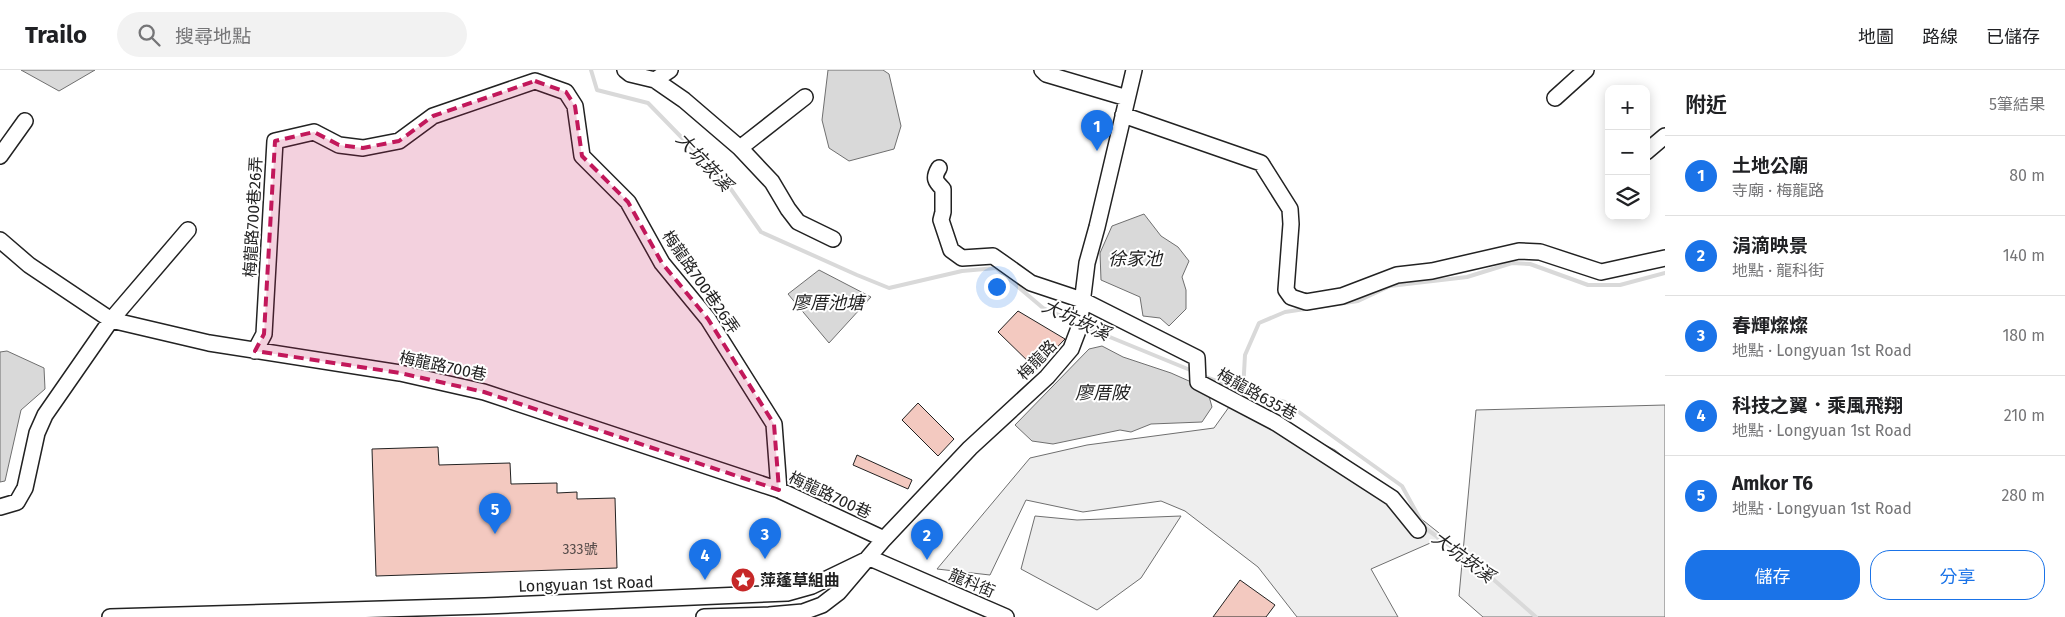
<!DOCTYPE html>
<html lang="zh-TW">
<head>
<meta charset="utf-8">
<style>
	body { margin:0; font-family:"Fira Sans","Noto Sans TC",sans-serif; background:#f2f2f2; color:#202124 }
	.controls { position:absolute; right:15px; top:15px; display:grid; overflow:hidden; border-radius:10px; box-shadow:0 2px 12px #0003 }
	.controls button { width:45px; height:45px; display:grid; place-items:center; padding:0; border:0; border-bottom:1px solid #e0e0e0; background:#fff; color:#202124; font:25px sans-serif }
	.you { position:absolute; left:996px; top:216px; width:18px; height:18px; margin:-12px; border:4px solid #fff; border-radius:50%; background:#1a73e8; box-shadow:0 0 0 8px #1a73e833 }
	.badge { display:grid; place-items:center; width:32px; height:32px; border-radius:50%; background:#1a73e8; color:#fff; font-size:16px; font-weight:700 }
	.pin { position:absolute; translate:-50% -41px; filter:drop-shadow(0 1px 2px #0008) }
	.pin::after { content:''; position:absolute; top:26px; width:18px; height:15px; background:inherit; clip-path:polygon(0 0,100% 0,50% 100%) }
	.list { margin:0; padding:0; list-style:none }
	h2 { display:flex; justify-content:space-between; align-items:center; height:65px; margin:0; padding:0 20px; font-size:21px }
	h2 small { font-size:16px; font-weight:400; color:#757577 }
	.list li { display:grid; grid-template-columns:32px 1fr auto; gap:15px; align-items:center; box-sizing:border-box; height:80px; padding:0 20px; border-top:1px solid #e0e0e0 }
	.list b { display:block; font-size:19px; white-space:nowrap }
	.list p { margin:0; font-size:16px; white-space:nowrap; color:#757577 }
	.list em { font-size:16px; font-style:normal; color:#757577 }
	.actions { display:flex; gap:10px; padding:15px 20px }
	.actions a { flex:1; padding:11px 0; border:1px solid #1a73e8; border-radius:20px; text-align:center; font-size:18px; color:#1a73e8 }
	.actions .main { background:#1a73e8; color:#fff }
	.icon { flex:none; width:28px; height:28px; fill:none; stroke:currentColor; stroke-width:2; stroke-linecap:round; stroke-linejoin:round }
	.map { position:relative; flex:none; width:1665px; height:547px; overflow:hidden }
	header { display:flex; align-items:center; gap:30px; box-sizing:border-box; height:70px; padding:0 25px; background:#fff; border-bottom:1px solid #e0e0e0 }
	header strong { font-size:24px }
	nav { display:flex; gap:28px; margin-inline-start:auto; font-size:18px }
	.search { width:350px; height:45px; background:#f2f2f2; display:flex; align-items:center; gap:12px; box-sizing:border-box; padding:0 18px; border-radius:28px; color:#757577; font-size:19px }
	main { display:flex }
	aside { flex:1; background:#fff }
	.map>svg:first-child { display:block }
	.green { fill:#eee; stroke:#6f6f6f }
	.parking { fill:#ededed; stroke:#6f6f6f }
	.water { fill:#d9d9d9; stroke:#6f6f6f }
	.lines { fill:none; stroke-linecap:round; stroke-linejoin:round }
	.stream { stroke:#d9d9d9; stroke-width:4 }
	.building { fill:#f3c9c0; stroke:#222 }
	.minor-casing { stroke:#222; stroke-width:18 }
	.minor { stroke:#fff; stroke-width:15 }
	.marked { fill:#c2185b; fill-opacity:0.2; stroke:#c2185b; stroke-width:4; stroke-dasharray:10 6; stroke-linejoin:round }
	.labels { text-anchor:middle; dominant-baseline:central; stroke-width:4; stroke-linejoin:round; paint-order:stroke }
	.number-label { font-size:14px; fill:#564c4a }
	.street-label { font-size:16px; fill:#222; stroke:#fff }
	.poi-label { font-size:16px; font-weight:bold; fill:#222; stroke:#fff; text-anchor:start }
	.water-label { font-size:18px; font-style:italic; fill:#222; stroke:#fff }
</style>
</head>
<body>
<header>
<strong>Trailo</strong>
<div class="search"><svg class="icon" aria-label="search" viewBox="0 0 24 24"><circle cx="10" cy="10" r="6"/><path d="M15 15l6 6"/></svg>搜尋地點</div>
<nav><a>地圖</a><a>路線</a><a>已儲存</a></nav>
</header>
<main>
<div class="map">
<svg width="1665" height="547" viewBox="0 0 1665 547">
	<rect width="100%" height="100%" fill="#fff"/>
	<!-- green -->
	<path class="green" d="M1234,330l101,50 109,87 -73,32 27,48h-101l-39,-50 -73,-56 -24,-10 -78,11 -57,-12 -36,75 -53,-6 93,-111 57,-13 127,-17z
		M1665,335v212h-182l-24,-21 17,-186z"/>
	<!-- parking -->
	<path class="parking" d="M1035,446l42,4 104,-4 -40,62 -44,32 -76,-41z"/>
	<!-- water -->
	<path class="water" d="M21,0h74l-36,21z
		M828,0h55l6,4 12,52 -7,23 -45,12 -20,-13 -7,-28z
		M1144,144l17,22 17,11 11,14 -7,16 4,13v19l-17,17 -9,-8 -17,-2 -3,-19 -39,-17 -1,-27 12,-27z
		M819,200l52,27 -42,46 -41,-49z
		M1102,276l21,11 48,16 36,16 5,18 -10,15 -51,2 -20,8 -11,-2 -67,14 -21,-3 -17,-16 74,-76z
		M7,281l37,17 1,21 -24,21 -16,71 -5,1v-130z"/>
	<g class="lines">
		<!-- stream -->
		<path class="stream" d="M591,0l6,20 51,13 80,82 33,47 96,43 32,13 73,-17 34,-3 47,40 34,15
			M1083,256l112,46
			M1201,305l42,16 42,11 117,84 23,42 52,37 59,52
			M1243,321l2,-36 14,-32 26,-11 73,-11 32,-15 77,-9 45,-14 18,1 58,21h32l45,-12"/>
	</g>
	<!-- building -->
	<path class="building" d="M1018,241l47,28 -29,30 -38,-37z
		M918,333l36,36 -16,17 -36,-36z
		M438,377l1,18 71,-2 1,21 46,-1v10l20,-1v7l38,-1 2,70 -241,8 -4,-127z
		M857,385l55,25 -4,9 -55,-24z
		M1240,510l35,25 -9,12h-53z"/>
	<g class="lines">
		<defs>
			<path id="minor" d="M625,0l5,4 25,6 29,20 56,48 32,34 16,27 10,13 35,17
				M1042,0l4,4 81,24
				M655,10l15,-10
				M1555,28l31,-28
				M1123,45l138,48 29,46 1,15 -5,66 5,7 15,5 36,-6 55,-21 35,-4 87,-20 21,1 61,20 64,-14
				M740,78l65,-51
				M1646,82l19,-16
				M0,86l25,-35
				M939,98c-6,10 -4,13 4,21v23l-2,8 10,30 11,8 31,-2 38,27 51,17 115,58 1,24 78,41 116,75 26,32
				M0,170l29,25 82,55 98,23 191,30 84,19 295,98 105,49
				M255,281l9,-17 11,-193 39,-9 25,13 24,3 36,-7 34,-25 102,-35 31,11 9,14 7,50 46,46 34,61 46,56 66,105 5,66
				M0,437l17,-5 8,-14 12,-55 8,-18 66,-95 77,-90
				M870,488l136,59
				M110,547l375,-11 302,-13 25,-7 58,-28
				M704,547l65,-2 34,-3 19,-7 17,-13 45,-53 86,-91 77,-71 24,-28 8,-21 8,-65 10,-36 37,-157"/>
		</defs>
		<!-- minor casing -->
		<use href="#minor" class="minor-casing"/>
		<!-- minor -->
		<use href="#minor" class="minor"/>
	</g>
	<!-- marked area -->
	<path class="marked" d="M535,11l31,11 9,14 7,50 46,46 34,61 46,56 66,105 5,66 -295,-98 -84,-19 -145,-22 9,-17 11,-193 39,-9 25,13 24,3 36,-7 34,-25z"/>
	<!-- icons -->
	<defs>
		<symbol id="sight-disc" viewBox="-11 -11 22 22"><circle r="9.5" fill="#c62828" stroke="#fff"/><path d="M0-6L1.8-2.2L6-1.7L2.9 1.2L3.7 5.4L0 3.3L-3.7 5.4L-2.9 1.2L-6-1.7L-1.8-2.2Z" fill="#fff"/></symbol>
	</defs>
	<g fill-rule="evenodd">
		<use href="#sight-disc" x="729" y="496" width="28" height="28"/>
	</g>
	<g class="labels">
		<!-- number labels -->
		<g class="number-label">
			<text x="580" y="479">333號</text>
		</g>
		<!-- street labels -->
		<g class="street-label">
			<text transform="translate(253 147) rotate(-87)">梅龍路700巷26弄</text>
			<text transform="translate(701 212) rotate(55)">梅龍路700巷26弄</text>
			<text transform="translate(1037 290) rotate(-46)">梅龍路</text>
			<text transform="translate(443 296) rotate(12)">梅龍路700巷</text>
			<text transform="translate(1257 324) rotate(29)">梅龍路635巷</text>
			<text transform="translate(830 425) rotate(25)">梅龍路700巷</text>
			<text transform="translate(972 513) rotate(23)">龍科街</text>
			<text transform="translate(586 514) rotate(-2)">Longyuan 1st Road</text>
		</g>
		<!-- poi labels -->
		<g class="poi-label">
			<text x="760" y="510">萍蓬草組曲</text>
		</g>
		<!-- water labels -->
		<g class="water-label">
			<text transform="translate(704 92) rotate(47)">大坑崁溪</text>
			<text x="1135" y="189">徐家池</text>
			<text x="828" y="233">廖厝池塘</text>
			<text transform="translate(1076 250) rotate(25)">大坑崁溪</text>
			<text x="1102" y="323">廖厝陂</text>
			<text transform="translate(1463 487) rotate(37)">大坑崁溪</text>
		</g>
	</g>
</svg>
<div class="controls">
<button>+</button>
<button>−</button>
<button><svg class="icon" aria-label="layers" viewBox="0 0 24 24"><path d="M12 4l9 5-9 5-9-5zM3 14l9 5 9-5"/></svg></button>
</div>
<div class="you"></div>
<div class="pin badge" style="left:1097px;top:81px">1</div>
<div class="pin badge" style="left:927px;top:490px">2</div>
<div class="pin badge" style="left:765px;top:489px">3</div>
<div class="pin badge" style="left:705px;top:510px">4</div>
<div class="pin badge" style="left:495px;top:464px">5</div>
</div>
<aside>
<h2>附近<small>5筆結果</small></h2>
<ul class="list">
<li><span class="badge">1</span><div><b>土地公廟</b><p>寺廟 · 梅龍路</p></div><em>80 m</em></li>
<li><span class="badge">2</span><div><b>涓滴映景</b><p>地點 · 龍科街</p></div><em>140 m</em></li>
<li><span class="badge">3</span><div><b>春輝燦燦</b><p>地點 · Longyuan 1st Road</p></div><em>180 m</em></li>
<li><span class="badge">4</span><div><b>科技之翼．乘風飛翔</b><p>地點 · Longyuan 1st Road</p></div><em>210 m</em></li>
<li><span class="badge">5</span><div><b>Amkor T6</b><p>地點 · Longyuan 1st Road</p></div><em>280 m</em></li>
</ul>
<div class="actions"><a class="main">儲存</a><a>分享</a></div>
</aside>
</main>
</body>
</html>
